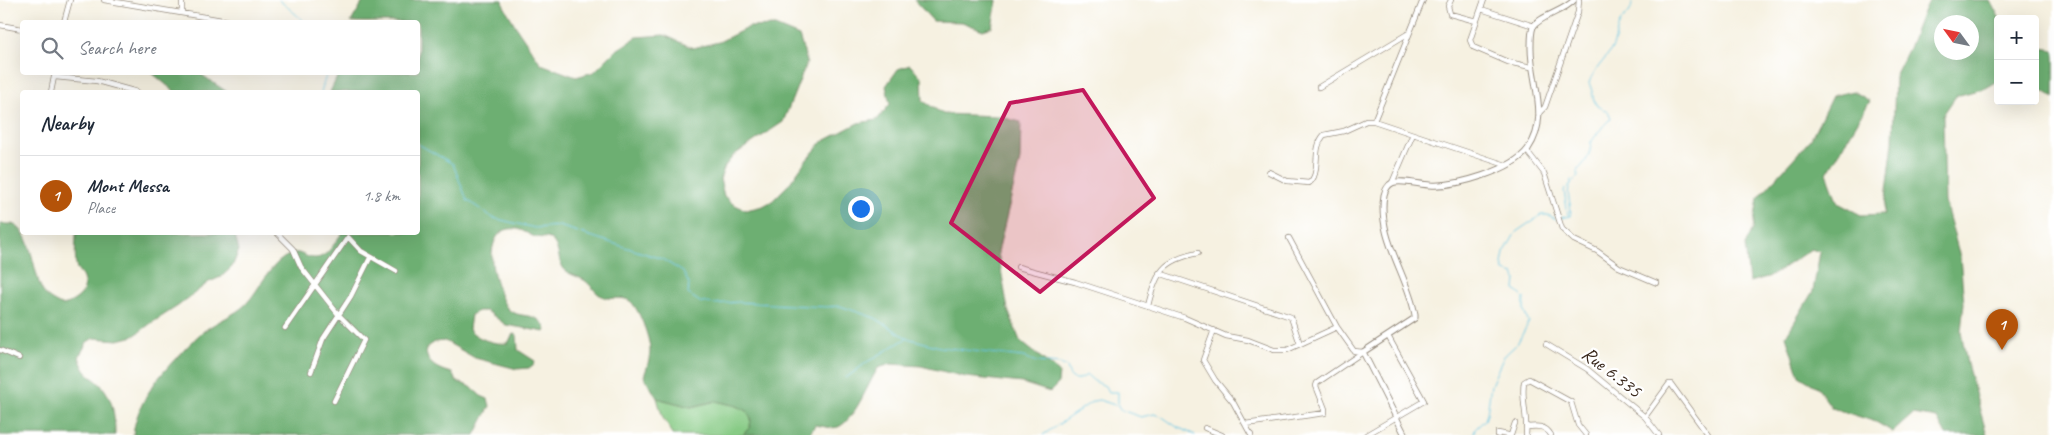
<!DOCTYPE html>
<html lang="en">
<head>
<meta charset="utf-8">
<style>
	body { margin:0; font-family:Caveat,sans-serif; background:#f6f6f7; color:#1f2937 }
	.controls { position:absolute; right:15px; top:15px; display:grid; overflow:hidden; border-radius:5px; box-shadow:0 5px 20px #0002 }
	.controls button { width:45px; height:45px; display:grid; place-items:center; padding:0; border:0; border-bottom:1px solid #e0e1e3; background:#fff; color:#1f2937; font:25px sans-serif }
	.compass { position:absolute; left:1934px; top:15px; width:45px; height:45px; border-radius:50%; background:#fff; box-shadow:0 5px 20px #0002; rotate:303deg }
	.you { position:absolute; left:860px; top:208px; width:18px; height:18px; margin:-12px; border:4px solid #fff; border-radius:50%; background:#1a73e8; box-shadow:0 0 0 8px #1a73e833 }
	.badge { display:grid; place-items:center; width:32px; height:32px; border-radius:50%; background:#b45309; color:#fff; font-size:16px; font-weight:700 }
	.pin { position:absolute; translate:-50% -41px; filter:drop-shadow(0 1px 2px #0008) }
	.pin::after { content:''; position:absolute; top:26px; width:18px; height:15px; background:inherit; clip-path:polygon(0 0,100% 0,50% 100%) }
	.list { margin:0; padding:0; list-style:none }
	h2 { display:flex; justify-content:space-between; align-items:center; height:65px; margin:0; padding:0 20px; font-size:21px }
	h2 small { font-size:16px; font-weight:400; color:#747a83 }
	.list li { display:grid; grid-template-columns:32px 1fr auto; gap:15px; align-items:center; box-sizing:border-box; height:80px; padding:0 20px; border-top:1px solid #e0e1e3 }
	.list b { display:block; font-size:19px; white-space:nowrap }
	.list p { margin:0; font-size:16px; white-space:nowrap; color:#747a83 }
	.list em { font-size:16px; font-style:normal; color:#747a83 }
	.icon { flex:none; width:28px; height:28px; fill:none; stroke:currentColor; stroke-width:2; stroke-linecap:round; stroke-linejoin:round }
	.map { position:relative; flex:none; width:2054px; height:435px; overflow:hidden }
	.search { position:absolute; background:#fff; box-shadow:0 5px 20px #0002; left:20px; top:20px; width:400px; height:55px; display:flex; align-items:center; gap:12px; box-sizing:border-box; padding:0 18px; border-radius:5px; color:#747a83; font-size:19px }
	.panel { position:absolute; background:#fff; box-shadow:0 5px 20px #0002; left:20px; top:90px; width:400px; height:145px; border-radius:5px }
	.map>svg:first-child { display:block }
	.green { fill:#87cb85; stroke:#617a52 }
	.forest { fill:#6daf72; stroke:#546c48; fill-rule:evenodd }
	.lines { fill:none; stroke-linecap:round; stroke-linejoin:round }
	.stream { stroke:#66c6e4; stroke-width:1 }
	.minor-casing { stroke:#988e80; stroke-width:6 }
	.tertiary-casing { stroke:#988e80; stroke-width:7 }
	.minor { stroke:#fff; stroke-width:4.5 }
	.tertiary { stroke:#fff; stroke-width:5 }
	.marked { fill:#c2185b; fill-opacity:0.2; stroke:#c2185b; stroke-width:4; stroke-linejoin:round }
	.labels { text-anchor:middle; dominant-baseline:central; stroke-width:4.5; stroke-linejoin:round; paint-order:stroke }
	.street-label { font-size:20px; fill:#3b2a1e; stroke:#fff }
</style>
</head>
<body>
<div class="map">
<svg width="2054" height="435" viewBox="0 0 2054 435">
	<rect width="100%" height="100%" fill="#fff"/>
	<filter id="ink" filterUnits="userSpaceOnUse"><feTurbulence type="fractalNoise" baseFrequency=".02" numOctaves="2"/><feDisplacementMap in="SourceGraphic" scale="10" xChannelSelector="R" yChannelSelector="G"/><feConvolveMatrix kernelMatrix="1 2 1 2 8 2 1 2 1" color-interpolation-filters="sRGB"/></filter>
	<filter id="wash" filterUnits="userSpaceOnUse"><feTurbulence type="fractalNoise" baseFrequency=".0096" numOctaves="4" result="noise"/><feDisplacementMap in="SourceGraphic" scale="20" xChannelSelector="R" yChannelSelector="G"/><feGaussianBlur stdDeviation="1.12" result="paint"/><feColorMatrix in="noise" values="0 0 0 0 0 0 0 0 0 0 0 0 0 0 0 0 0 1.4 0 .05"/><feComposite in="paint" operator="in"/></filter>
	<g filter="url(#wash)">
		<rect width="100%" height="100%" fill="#f6f1e1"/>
		<!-- green -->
		<path class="green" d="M657,398l34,9 25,-6 21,5 10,5 4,8 -1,8 -7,8h-71l-2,-7 -7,-10z"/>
		<!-- forest -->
		<path class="forest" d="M364,0h139l1,6 14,24 23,34 35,13 18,-5 21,-21 22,-14 27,-2 29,13 26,-6 30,-15 26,-1 24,10 8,26 -24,60 -49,33 -9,11 -5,13 4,17 9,8 13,6 17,-4 9,-5 17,-17 15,-21 18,-21 36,-19 19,-3 13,-16 -4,-18 12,-17 12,-4 12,13 1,23 20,13 54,2 24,6 -1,38 -22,92 10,58 12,31 39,31 -1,12 -8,8 -28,-9 -56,-6 -45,-11 -30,-2 -13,4c-10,16 -24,53 -40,59 -6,2 -16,-1 -23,-2l-6,10h-66l7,-8 1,-8 -4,-8 -10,-5 -21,-5 -25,6 -34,-9 -13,-22c3,-8 6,-18 6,-26 0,-11 -11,-42 -20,-49 -7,-5 -18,-1 -26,-4 -9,-3 -12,-12 -20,-17 -5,-3 -12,-5 -17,-8 -11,-8 -6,-27 -17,-33 -4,-2 -11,-1 -15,-2 -6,-2 -12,-7 -18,-8 -26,-4 -28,28 -23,45 2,9 8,29 14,35 11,11 31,1 38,21l-1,2 -39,-7 -19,-14h-9l-7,4 -2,14c7,10 27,16 39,14l5,-9 4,1 1,15 17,11 -1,3 -5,4 -12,1 -42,-11 -30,-17 -10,1 -9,6c-1,16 13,22 26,25l4,8 15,6 10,9 7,3 2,7 -15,29h-342c4,-35 28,-62 52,-86 6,-6 12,-13 19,-18 13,-10 31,-16 42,-27 15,-16 23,-41 45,-50 6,-3 10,0 15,2 19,8 26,-10 36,-23l76,-1v-140h-88l9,-19 79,-1v-50h-67z
			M914,0h83v1l-5,26 -9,3 -21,-8 -29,-1z
			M1931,0h59l10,19h-2v62l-12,7 -30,8 -13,19 2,87 15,55 4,46 -3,28 6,33 20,71h-41l-9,-17 -24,-4 -20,18 -17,-10 -44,-14 -15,-21 -18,-11 -13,-40 27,-45 7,-39 -9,-3 -40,27 -22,6 -4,-37 8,-16 5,-31 53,-59 21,-43 21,-5 17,10 -43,72 11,30 23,12 23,-1 9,-72 2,-66 14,-28 16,-41zM1942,22h30v30h-30z
			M2035,47l19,3v48l-19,-13z
			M152,73h47l28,19h-52z
			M0,224c3,0 8,0 12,0 21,6 21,54 32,69 4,6 13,10 19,13 13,-6 27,-13 19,-30 -1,-1 -4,-5 -5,-7 -3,-11 -1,-25 -1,-36h158l5,17 -7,17 -11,10 -12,5 -31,24 -28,18 -16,12 -16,4 -24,-2 -7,4 -8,15c8,23 14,17 26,33 9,13 10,30 10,45h-115z"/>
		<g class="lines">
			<!-- stream -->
			<path class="stream" d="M279,0l26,22
				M321,92l6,-20
				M418,144l35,20 14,36 26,18 42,10 24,-2 103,33 21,13 6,12 -1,10 12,8 14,2 24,-2 88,5 14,-1 35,12 32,20 33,9 83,10 14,5 23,2 7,3c2,8 3,13 13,12l7,-4 7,6 11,5 3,6h10v14l3,4 20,7 13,-3 7,2 16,11 18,8
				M1568,215l-4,-25 7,-6v-4
				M1560,218l10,-2c3,-11 -5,-21 0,-30 2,-4 6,-6 8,-10v-6c9,-9 12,-15 13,-28 5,-6 13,-19 20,-23l-3,-8c-19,-7 -12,-13 -19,-28 4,-12 15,-22 22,-33 5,-8 4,-18 9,-27 7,-12 10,-5 13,-23
				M846,378l21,-16 40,-24
				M1043,435l50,-34 6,-1 19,6
				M1473,435l2,-6 10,-9 2,-6 4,-29 13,-29 13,-12 12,-22 -5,-10v-14l-9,-8 1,-11 -2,-5 -10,-3 -2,-7 2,-11 12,-21 25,-17h7l8,4"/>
		</g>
	</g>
	<g filter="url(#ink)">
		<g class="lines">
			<defs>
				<path id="minor" d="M104,0l130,22
					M1451,0l-3,6 2,8 26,7
					M1484,0l-14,40 3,7 35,15 23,5
					M1481,9l53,17
					M182,12v-12
					M64,22l6,-22
					M0,25l22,4
					M55,77l42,4 40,11
					M1319,87l90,-54
					M51,92l4,-20
					M1539,113l6,-6 33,-95 1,-12
					M1374,121l39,13 -21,49
					M1413,134l93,31
					M1527,151l17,22 18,56 12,11 23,11 22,16 38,16
					M1269,172l18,9 22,2c13,-10 2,-34 15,-48l20,-4 22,-10h8l49,-121
					M276,232l17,17 8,18 37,47 26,26 -30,61
					M1289,238l48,89
					M1018,267l57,15 110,36 41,18 22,4 26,10h13l50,-23 17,24 9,1
					M1159,273l132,44 9,27
					M1148,306c8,-34 15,-46 50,-53
					M285,328l63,-91 13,14 35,20
					M1214,330l-11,30 12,20 18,22 18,33
					M1546,344l41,25 58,48 24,-33h2l37,51
					M0,350l19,8
					M311,372l12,-33 28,-43 19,-38
					M1645,417l14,18
					M1245,424l80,-11v-4l-9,-23 1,-3 46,-31
					M1526,427c11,-1 19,-2 25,8
					M1205,428l17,7
					M1366,435l58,-34 -36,-65
					M1498,435v-2l10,2
					M1511,435l4,-12
					M1526,435c2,-18 -5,-35 -2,-53l5,-3 42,23 7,23 8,10"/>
				<path id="tertiary" d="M1405,435l-42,-83 52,-34v-3c-7,-40 -38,-77 -31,-120 1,-4 4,-10 8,-12 8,-4 29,2 38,2 25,2 83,-15 98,-36 23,-33 2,-68 3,-103 0,-6 0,-14 2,-19 6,-11 32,-16 41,-27"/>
			</defs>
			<!-- minor casing -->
			<use href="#minor" class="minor-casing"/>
			<!-- tertiary casing -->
			<use href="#tertiary" class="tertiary-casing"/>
			<!-- minor -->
			<use href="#minor" class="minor"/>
			<!-- tertiary -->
			<use href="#tertiary" class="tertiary"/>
		</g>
	</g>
	<!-- marked area -->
	<path class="marked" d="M1083,90l71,108 -114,94 -89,-69 59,-120z"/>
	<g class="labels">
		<!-- street labels -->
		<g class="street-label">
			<text transform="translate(1612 372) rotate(38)">Rue 6.335</text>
		</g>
	</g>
</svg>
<div class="controls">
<button>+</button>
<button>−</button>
</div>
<svg class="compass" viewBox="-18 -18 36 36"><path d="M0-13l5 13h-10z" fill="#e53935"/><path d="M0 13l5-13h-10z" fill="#747a83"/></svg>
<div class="you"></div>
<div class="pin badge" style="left:2002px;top:350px">1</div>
<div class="search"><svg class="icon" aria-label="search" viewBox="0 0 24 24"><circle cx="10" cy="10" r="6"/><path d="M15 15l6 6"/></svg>Search here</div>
<section class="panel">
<h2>Nearby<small></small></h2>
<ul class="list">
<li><span class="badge">1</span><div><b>Mont Messa</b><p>Place</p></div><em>1.8 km</em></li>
</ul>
</section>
</div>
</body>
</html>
